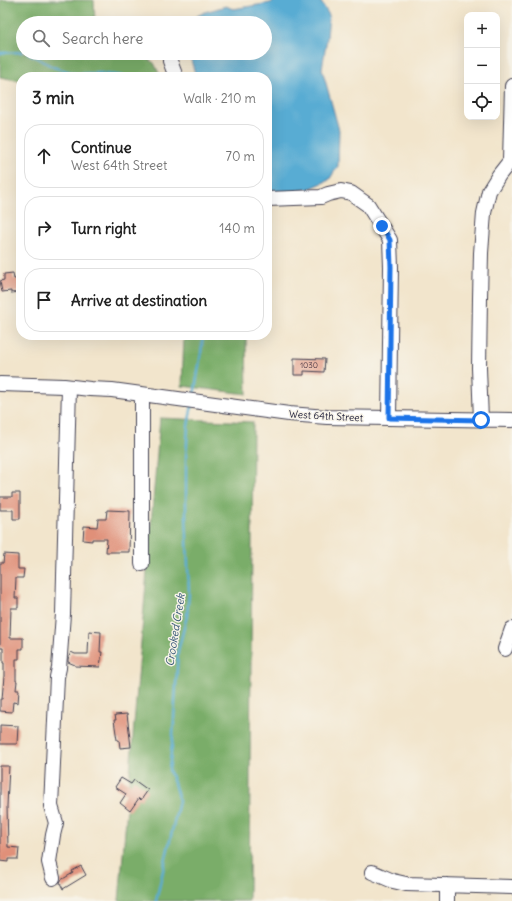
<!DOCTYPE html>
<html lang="en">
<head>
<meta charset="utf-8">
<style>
	body { margin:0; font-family:Delius,sans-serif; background:#f6f6f6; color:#222 }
	.controls { position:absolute; right:12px; top:12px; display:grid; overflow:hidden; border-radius:8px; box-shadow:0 4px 16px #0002 }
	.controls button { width:36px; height:36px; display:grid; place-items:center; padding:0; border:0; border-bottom:1px solid #e0e0e0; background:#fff; color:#222; font:20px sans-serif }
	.stop { position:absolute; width:12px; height:12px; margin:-9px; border:3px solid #1a73e8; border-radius:50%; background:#fff }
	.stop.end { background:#1a73e8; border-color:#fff; box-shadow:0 1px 4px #0008 }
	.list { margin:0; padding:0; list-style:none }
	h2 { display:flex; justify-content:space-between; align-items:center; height:52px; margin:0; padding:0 16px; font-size:17px }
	h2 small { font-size:13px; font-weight:400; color:#767676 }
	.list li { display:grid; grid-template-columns:26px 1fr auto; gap:12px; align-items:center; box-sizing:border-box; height:64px; margin:0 8px 8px; padding:0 8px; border:1px solid #e0e0e0; border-radius:16px }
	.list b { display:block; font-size:15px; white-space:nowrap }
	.list p { margin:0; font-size:13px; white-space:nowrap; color:#767676 }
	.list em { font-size:13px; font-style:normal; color:#767676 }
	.icon { flex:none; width:22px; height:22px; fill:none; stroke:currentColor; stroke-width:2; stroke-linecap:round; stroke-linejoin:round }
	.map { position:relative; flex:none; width:512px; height:901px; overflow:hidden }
	.search { position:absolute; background:#fff; box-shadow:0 4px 16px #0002; left:16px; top:16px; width:256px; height:44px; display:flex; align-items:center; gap:10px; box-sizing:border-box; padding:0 14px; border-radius:22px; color:#767676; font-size:15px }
	.panel { position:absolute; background:#fff; box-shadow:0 4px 16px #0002; left:16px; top:72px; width:256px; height:268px; border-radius:16px }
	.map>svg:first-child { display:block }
	.forest { fill:#7aad69; stroke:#4e6852 }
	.water { fill:#58acd3; stroke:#3d6787 }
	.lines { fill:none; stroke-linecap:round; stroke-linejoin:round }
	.stream { stroke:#58acd3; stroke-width:2.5 }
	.building { fill:#e09079 }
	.minor-casing { stroke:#413f51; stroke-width:16 }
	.minor { stroke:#fff; stroke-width:14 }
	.route { stroke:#1a73e8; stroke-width:5 }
	.labels { text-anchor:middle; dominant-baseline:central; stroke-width:3; stroke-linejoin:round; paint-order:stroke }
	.number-label { font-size:8px; fill:#523e4a }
	.street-label { font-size:10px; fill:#22223b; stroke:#f7f3e8 }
	.water-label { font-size:11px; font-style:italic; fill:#385978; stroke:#f7f3e8 }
</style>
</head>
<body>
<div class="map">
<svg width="512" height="901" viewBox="0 0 512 901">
	<rect width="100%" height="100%" fill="#f7f3e8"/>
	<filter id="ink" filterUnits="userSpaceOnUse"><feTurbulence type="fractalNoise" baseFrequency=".025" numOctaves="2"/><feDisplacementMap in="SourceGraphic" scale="8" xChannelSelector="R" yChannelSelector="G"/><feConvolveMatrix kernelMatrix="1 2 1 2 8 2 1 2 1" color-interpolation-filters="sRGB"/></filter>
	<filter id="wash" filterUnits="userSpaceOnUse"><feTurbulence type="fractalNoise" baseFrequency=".012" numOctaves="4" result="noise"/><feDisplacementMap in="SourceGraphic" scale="16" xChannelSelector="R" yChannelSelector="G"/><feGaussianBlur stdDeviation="0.9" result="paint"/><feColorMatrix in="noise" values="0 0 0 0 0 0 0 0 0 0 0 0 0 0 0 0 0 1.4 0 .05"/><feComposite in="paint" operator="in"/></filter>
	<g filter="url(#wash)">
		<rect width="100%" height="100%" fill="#f2e5cc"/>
		<!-- forest -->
		<path class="forest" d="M0,0h94l1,23h-72v30h115l16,10 7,14h-140v4l-21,-4z
			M184,335h62l1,59 -65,-8z
			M160,418l93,4 -4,479h-130z"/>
		<!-- water -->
		<path class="water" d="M276,0h42l3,2 8,13 -2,23 -5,31 17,61 -1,36 -9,14 -20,9 -14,3 -28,3v-118h-71l-7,-24h76v-30h-71l3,-7 8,-4 21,-6 7,3 37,-6z"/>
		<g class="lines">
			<!-- stream -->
			<path class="stream" d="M0,53l23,-1
				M28,53l25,14 24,7 23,-1 30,4
				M194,396l7,-43 2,-18
				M156,901l23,-100 -5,-18 -5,-13 4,-34 5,-85 9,-35 2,-23 -3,-79v-56l2,-32 4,-21"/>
		</g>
		<g id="blocks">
			<!-- building -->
			<path class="building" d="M13,273l1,6 7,-1v14l-10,1v-2l-9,1 -2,-11 4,-1v-6z
				M294,358l31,1 -1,13 -20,-1v4h-10z
				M12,493h8v26h-7v-9h-13v-13h12z
				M107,510l23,1 -1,41h-23l1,-13h-15v2l-9,-1 1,-14 13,1 1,-8h8z
				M4,554l14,1v14h6l-1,9h-7l-1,20h3v10h-7l-1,30h13v11h-4v10h-3v22h1l-1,9h3l-1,13 -5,-1 -1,10 -12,-1v-12h2l2,-23v-13h-1v-15h-3v-85h3z
				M89,631l12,1 -1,20h2l-2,15 -25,-1v-1l-7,-3v-3l3,-7 4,2h13z
				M127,714l4,33 -11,1 -1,-8h-2l-3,-20h2l-1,-5z
				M0,725l18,1 -1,18h-17z
				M0,766h9l-2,40 1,41 11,1 -1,11h-10v3l-8,-1z
				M121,778l10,6 3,-4 14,10 -7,10 -2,-2 -9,13 -10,-8 6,-9 -11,-7z
				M81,866l5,9 -23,14 -3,-6 1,-3 12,-7 -1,-2z"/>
		</g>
	</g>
	<g filter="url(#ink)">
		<use href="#blocks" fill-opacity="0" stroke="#413f51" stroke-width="1"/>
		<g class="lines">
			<defs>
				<path id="minor" d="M170,61l6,16
					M510,161l2,-75
					M267,199l54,-2 7,-3 13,-3 10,2 17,12 22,35 1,27 -2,151
					M0,384l64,2 26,3 22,1 177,24 38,3 185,3
					M142,394v170
					M481,420l-2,-52 1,-70 1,-45 3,-40 5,-22 10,-16 11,-14h2
					M505,649l7,-20
					M372,872l21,9 13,3 106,3
					M53,878l-4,-16 4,-27 3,-12 -5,-17 6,-129 2,-9 4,-54 6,-227
					M447,901v-16"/>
			</defs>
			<!-- minor casing -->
			<use href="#minor" class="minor-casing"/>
			<!-- minor -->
			<use href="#minor" class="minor"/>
		</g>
	</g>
	<g class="lines" filter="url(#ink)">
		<!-- route -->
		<path class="route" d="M382,226l8,14 1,27 -2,151 92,2"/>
	</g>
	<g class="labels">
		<!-- number labels -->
		<g class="number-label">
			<text x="309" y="365">1030</text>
		</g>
		<!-- street labels -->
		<g class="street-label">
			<text transform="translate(326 416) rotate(3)">West 64th Street</text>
		</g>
		<!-- water labels -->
		<g class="water-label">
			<text transform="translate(175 630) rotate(-81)">Crooked Creek</text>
		</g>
	</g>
</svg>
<div class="controls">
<button>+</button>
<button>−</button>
<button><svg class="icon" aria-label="locate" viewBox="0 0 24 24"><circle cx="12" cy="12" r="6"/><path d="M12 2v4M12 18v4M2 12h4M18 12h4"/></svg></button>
</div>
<div class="stop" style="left:481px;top:420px"></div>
<div class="stop end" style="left:382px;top:226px"></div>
<div class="search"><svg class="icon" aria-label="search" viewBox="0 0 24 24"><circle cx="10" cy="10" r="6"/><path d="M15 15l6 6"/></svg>Search here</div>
<section class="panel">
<h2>3 min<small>Walk · 210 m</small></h2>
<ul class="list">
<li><svg class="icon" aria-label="ahead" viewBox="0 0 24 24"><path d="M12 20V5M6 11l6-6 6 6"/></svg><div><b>Continue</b><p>West 64th Street</p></div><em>70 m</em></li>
<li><svg class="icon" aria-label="right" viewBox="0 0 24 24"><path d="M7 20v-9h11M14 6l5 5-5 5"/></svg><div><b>Turn right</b></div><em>140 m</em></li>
<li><svg class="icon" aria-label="arrive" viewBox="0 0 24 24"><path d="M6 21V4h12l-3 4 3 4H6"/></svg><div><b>Arrive at destination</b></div></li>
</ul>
</section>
</div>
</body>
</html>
